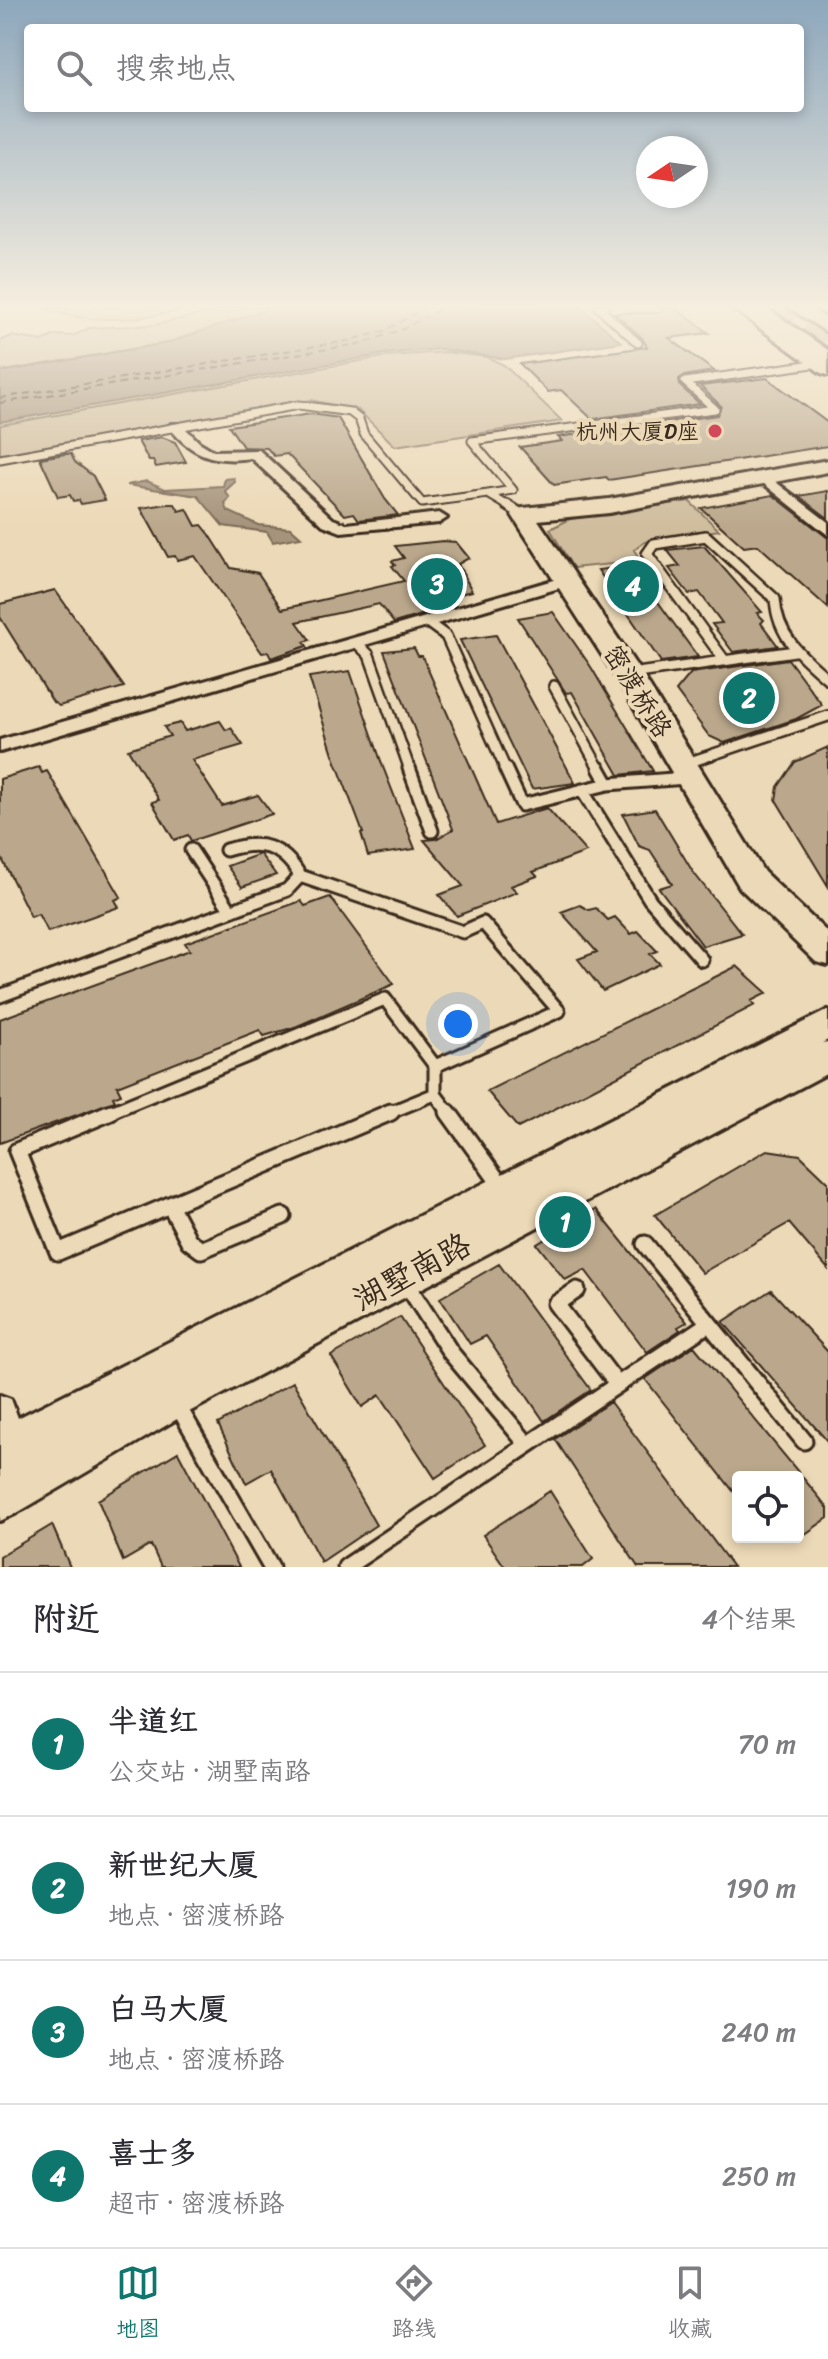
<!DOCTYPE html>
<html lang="zh">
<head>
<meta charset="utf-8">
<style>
	body { margin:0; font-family:Sriracha,"LXGW WenKai TC",sans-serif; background:#f2f2f3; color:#2b2b33 }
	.controls { position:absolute; right:24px; bottom:24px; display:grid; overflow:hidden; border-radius:8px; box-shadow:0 4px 12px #0003 }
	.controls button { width:72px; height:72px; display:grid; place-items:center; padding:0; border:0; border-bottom:2px solid #e1e1e2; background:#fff; color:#2b2b33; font:40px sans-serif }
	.compass { position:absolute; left:636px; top:136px; width:72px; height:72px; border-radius:50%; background:#fff; box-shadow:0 4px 12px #0003; rotate:257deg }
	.you { position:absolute; left:458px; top:1024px; width:28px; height:28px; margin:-20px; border:6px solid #fff; border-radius:50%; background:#1a73e8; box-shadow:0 0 0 12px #1a73e833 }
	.badge { display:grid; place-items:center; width:52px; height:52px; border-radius:50%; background:#0f766e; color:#fff; font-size:26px; font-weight:700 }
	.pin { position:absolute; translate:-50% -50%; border:4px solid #fff; box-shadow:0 2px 8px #0006 }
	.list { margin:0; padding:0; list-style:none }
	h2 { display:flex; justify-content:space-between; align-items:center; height:104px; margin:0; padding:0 32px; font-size:34px }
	h2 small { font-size:26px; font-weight:400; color:#7c7c81 }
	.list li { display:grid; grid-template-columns:52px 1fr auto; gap:24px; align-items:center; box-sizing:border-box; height:144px; padding:0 32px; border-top:2px solid #e1e1e2 }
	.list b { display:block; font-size:30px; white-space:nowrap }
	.list p { margin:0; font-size:26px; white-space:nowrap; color:#7c7c81 }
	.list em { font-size:26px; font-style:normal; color:#7c7c81 }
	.icon { flex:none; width:44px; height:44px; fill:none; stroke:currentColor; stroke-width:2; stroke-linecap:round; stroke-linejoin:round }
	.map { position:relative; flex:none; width:828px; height:1567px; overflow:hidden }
	.search { position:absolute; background:#fff; box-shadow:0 4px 12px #0003; left:24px; right:24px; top:24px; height:88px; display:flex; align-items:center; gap:20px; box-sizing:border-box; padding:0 28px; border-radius:8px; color:#7c7c81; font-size:30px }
	.sheet { height:680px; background:#fff }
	nav { display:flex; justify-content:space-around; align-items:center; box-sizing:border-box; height:112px; border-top:2px solid #e1e1e2; background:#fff; font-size:22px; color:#7c7c81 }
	nav a { display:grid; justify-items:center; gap:4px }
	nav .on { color:#0f766e }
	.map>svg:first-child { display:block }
	.green { fill:#d0bd9e; stroke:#86745e; stroke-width:2 }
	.water { fill:#a6937b; stroke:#7b6956; stroke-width:2 }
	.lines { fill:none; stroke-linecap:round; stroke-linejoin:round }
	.ferry { stroke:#564435; stroke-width:2; stroke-dasharray:7 5; stroke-linecap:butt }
	.building { fill:#bba88c; stroke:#3b2a1e; stroke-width:2 }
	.highway-tunnel { stroke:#c9b698; stroke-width:25; stroke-dasharray:25 12; stroke-linecap:butt }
	.lane-far3-casing { stroke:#3b2a1e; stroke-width:11 }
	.lane-far2-casing { stroke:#3b2a1e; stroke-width:14 }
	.lane-far1-casing { stroke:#3b2a1e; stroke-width:17 }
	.lane-casing { stroke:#3b2a1e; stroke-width:21 }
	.street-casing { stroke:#3b2a1e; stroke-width:6 }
	.secondary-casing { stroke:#3b2a1e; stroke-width:6 }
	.primary-casing { stroke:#3b2a1e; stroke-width:6 }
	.lane-far3 { stroke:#ecd9b7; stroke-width:7 }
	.lane-far2 { stroke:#ecd9b7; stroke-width:9 }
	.lane-far1 { stroke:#ecd9b7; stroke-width:11 }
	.lane { stroke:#ecd9b7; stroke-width:15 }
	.street { fill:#ecd9b7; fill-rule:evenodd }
	.secondary { fill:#ecd9b7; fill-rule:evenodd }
	.primary { fill:#ecd9b7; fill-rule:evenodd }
	.poi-dot { fill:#d1495b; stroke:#ecd9b7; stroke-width:3 }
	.labels { text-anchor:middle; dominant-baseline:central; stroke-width:8; stroke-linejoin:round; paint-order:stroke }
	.far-poi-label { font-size:22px; fill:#3b2a1e; stroke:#ecd9b7; text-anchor:end }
	.street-label { font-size:26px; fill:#3b2a1e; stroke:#ecd9b7 }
	.near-street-label { font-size:32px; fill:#3b2a1e; stroke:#ecd9b7 }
</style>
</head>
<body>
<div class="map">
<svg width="828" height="1567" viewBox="0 0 828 1567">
	<rect width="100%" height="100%" fill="#ecd9b7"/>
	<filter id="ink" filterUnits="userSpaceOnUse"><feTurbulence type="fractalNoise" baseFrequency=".0125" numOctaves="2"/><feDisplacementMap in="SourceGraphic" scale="16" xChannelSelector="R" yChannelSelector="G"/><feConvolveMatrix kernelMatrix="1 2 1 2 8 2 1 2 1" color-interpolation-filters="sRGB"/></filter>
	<g filter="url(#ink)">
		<!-- green -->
		<path class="green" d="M196,307c-46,12 -108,19 -152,1z
			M231,307h43l-107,36 -167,29v-31l12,-5 30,5 14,-6 17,1 16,-8 66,-3z
			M445,352l42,5 17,8 58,56 -167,25 -37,-36 -48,-10 -310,57v-32l388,-69z
			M689,501l30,29 -74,12 -11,8 7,11 -68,7 -23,-39 20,-10z"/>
		<!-- water -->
		<path class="water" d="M274,307h307l40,35 -116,17 -64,-10 -56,5 -385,68v-50l167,-29z
			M234,478l1,4 -10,9 5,7 -5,6 3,7 30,14 33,3 10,9 -28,5 -6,-10 -44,-6 -25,-30 -71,-11 20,-4 18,8 58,-3 2,-7z"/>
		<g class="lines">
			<!-- ferry -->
			<path class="ferry" d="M0,398l347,-57 37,-10 42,-24
				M0,403l364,-60 39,-14 41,-22"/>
		</g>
		<!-- building -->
		<path class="building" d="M674,307l35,26 -40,5 45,33 -30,5 -5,3 1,7 20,18 -108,15 -31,-29 -13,2 -28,-28 127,-17 -5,-9 -28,-25h45l4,-5z
			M767,378l61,45v23l-219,34 -3,-3 -52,8 -34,-38 42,-6 -4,-4 159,-22 4,-9 -21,-20z
			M311,414l27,4 47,81 13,16 -39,5 -5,-7 -9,2 -58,-61 -13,2 -7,-8 -24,-1 -14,-21z
			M162,437l13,5 11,20 -30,5 -3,-6h-4l-11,-20z
			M65,454h6l4,8 18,14 12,24 -24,4 -2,-4 -6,1 -3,-6 -12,2 -18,-39z
			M828,491v27l-29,-22z
			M773,495l55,43v70l-70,-63 -14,2 -43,-39z
			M167,504h8l4,7 8,-2 9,17 6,-1 8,10 21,33 27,5 24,36 122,-28 -12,-15 3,-1 -3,-4 12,-3 -9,-12 48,-5 13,1 13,16 -11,6 14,27 -29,7 8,8 -57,17 -15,-19 -82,18 13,18 -6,2 3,4 -36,12 -3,-6 -6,1 -67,-97 -18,4 -2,-4 -7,1 -27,-49z
			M704,546l58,66 -5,1 7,7 -3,3 17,23 -45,6 -21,-28 10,-1 -23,-31 -10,2 -20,-26 11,-2 -13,-16z
			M632,566l66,91 -37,5 -63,-92z
			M55,590l69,97 -65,19 -6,-4 -53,-85v-13z
			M553,612l38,55 62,104 -34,4 -47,-83 -6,1 -48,-75z
			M496,635l48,89 31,59 -43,6 -72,-149z
			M414,648l4,8h4l74,168 51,-16 39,44 -53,20 4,4 -26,10 6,6 -60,24 -18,-21 24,-9 -39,-46 12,-1 17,-10 -69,-178z
			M788,659l34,46 -26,14 -72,24 -15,-7 -33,-45 15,-18z
			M350,671l33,96 32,82 -47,7 -7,-23h2l-30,-79 -24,-77z
			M220,721l6,9 5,-2 12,17 -51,15 30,46 36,-11 14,19 -81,27 -3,-6 -14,5 -22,-38 7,-2 -31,-51 42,-13 -6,-9 16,-4 5,8z
			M828,747v139l-52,-86 2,-13 17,-25z
			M39,767l3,6 5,-2 74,126 -6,3 4,7 -71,25 -10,-18 -7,3 -31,-62v-76z
			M655,809l38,63 49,62 -39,12 -44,-58 13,-4 -22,-34 -11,-4 -16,-32z
			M260,854l16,21 -34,12 -15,-21z
			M330,897l64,87 -99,43 -31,9 -4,-6 -143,56 4,8 -8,3 2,4 -115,42v-124l190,-69 -5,-7 116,-42 4,5z
			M580,905l9,5 7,-2 12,12 7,-3 16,17 7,-3 19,20 -7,3 10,10 -57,27 -25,-32 19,-7 -36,-40z
			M737,966l30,27 -16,8 4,4 -237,123 -31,-37z
			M767,1150l33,5 28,27v87l-39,-46 -87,50 -47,-58z
			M596,1209l91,113 -9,5 2,3 -33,22 -62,-82 -20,10 -28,-36z
			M499,1264l92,126 -47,31 -58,-85 -16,8 -30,-46z
			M771,1290l57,62v90l-105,-120z
			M400,1317l85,128 -50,33 -55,-83 -18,12 -31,-51z
			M694,1346l134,162v10l-30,21v-62h-60v20l-93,-118z
			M293,1382l83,143 -55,37 -50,-93 -25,14 -28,-59z
			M610,1402l123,165h-95l-83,-128z
			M178,1452l61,115h-78l-10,-22 -28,16 -25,-61z
			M550,1491l43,68 -10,8h-78l-22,-32z
			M52,1525l18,42h-70v-11z"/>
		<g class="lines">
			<!-- highway-tunnel -->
			<path class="highway-tunnel" d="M770,312l58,38"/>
			<defs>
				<path id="lane-far3" d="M605,307l-6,1 39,35
					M472,441l243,-32 -30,-27 135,-19
					M472,441l41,49 -25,4
					M0,459l299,-54 51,7 9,7 5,15 58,69 66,-9 22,13"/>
				<path id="lane-far2" d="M507,505l16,10
					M427,622l19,14 60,134
					M357,643l12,12 41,115
					M725,661l-78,-107 7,-10 52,-8 69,63c2,37 26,57 53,80
					M630,674l165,-23
					M554,686l46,84
					M684,764l144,-48"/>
				<path id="lane-far1" d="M409,768l23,63
					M505,768l17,37 86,-21 78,-6
					M599,768l9,16
					M582,790l68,110 52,60
					M191,850l40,61
					M300,876l163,56 20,-9 76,88 -124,55
					M0,996l287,-106 13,-14c-18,-32 -41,-36 -74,-26
					M435,1094l15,20
					M106,1114l279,-115 50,67v28l-49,20"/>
				<path id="lane" d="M111,1112l-94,39 41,101 333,-140
					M448,1112l55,76
					M170,1205l19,36 12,9 82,-34
					M645,1244l159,197
					M406,1283l45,70 76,91
					M577,1290l-21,14 61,80
					M178,1406l93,161
					M346,1567l362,-243"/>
				<path id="street" d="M171,424h10l18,18 15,9 45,-1 74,69 14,5 92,-11 8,5 -8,5 -98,9 -18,-7 -72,-67c-36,5 -59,-2 -82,-31z
					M764,473l64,49v13l-69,-55v-6z
					M567,576l8,5 -2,3 -573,168v-12z
					M0,1395l11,4 17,46 -5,11 -11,5 -12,-7z"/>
				<path id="secondary" d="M731,307h20l77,53v15l-7,-2z
					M788,307h20l20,13v13z
					M828,460v12l-219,41 -71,7 104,154 122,198 64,61v32l-12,-3 -76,-74 -126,-214 -102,-159 3,-5 8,-2 86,-9z
					M828,1010v30l-6,3 6,-1v31l-639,339 -172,101 -17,8v-94z"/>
				<path id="primary" d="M742,307h23l63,43v15l-7,-2z"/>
			</defs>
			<!-- lane-far3 casing -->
			<use href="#lane-far3" class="lane-far3-casing"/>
			<!-- lane-far2 casing -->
			<use href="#lane-far2" class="lane-far2-casing"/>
			<!-- lane-far1 casing -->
			<use href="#lane-far1" class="lane-far1-casing"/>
			<!-- lane casing -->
			<use href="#lane" class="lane-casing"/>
			<!-- street casing -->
			<use href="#street" class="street-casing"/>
			<!-- secondary casing -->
			<use href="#secondary" class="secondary-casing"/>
			<!-- primary casing -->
			<use href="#primary" class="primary-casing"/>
			<!-- lane-far3 -->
			<use href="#lane-far3" class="lane-far3"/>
			<!-- lane-far2 -->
			<use href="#lane-far2" class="lane-far2"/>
			<!-- lane-far1 -->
			<use href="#lane-far1" class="lane-far1"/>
			<!-- lane -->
			<use href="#lane" class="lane"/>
			<!-- street -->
			<use href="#street" class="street"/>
			<!-- secondary -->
			<use href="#secondary" class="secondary"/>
			<!-- primary -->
			<use href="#primary" class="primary"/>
		</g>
	</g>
	<!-- sky -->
	<linearGradient id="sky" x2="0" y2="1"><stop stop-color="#8da7bc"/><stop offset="0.58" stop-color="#f6eedf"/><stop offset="1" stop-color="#f6eedf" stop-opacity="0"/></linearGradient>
	<rect width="828" height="527" fill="url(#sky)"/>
	<!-- markers -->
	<circle class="poi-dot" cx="715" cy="431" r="8"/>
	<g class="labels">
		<!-- far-poi labels -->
		<g class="far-poi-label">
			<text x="699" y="431">杭州大厦D座</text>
		</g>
		<!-- street labels -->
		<g class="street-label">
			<text transform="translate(638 691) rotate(58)">密渡桥路</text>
		</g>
		<!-- near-street labels -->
		<g class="near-street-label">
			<text transform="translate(412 1272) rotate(-28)">湖墅南路</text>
		</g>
	</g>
</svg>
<div class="controls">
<button><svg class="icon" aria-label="locate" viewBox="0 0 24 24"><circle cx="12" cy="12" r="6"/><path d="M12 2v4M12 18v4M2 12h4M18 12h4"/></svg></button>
</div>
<svg class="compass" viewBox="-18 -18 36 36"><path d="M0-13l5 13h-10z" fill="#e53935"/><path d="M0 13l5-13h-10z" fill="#7c7c81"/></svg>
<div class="you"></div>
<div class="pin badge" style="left:565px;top:1222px">1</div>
<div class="pin badge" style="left:749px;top:698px">2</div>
<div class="pin badge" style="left:437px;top:584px">3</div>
<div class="pin badge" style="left:633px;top:586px">4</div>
<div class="search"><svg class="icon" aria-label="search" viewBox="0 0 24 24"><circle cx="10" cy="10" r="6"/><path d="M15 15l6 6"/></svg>搜索地点</div>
</div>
<section class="sheet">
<h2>附近<small>4个结果</small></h2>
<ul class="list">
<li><span class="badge">1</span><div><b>半道红</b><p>公交站 · 湖墅南路</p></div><em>70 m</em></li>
<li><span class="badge">2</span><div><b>新世纪大厦</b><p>地点 · 密渡桥路</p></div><em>190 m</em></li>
<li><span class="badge">3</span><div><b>白马大厦</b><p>地点 · 密渡桥路</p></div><em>240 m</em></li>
<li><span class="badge">4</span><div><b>喜士多</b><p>超市 · 密渡桥路</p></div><em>250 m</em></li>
</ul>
</section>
<nav>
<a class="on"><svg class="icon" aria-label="map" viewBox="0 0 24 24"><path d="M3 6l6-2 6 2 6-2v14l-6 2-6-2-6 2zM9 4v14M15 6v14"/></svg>地图</a>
<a><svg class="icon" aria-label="directions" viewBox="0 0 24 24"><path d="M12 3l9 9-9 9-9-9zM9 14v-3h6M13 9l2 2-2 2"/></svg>路线</a>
<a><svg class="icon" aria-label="saved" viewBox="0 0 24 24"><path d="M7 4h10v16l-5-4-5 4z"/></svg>收藏</a>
</nav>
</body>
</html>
